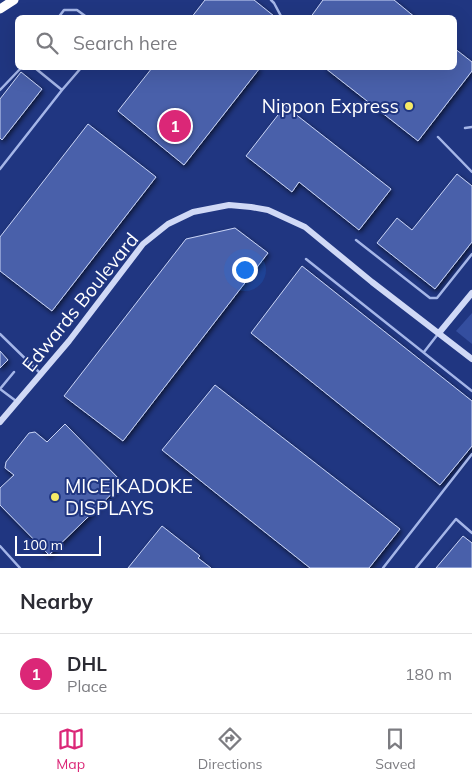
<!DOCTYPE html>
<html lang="en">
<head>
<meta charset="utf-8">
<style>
	body { margin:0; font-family:Mulish,sans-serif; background:#f7f7f7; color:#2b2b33 }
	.scale { position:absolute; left:15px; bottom:12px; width:86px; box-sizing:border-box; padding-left:5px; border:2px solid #fff; border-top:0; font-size:14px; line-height:18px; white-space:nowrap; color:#fff; -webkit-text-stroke:4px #203681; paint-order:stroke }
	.you { position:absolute; left:244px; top:269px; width:18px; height:18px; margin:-12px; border:4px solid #fff; border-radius:50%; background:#1a73e8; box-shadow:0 0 0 8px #1a73e833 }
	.badge { display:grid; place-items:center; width:32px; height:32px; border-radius:50%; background:#db2777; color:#fff; font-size:16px; font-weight:700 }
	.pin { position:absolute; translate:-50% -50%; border:2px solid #fff; box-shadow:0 1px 5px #0006 }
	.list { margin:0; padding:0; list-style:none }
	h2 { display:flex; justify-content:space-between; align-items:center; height:65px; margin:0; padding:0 20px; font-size:21px }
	h2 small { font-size:16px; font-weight:400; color:#7c7c81 }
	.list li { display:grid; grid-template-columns:32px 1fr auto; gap:15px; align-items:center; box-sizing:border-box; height:80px; padding:0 20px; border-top:1px solid #e1e1e2 }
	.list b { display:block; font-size:19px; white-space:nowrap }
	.list p { margin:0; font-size:16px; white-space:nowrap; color:#7c7c81 }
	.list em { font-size:16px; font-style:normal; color:#7c7c81 }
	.icon { flex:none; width:28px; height:28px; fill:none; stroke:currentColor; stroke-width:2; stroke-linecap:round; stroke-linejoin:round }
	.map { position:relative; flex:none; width:472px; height:568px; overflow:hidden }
	.search { position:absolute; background:#fff; box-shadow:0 5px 20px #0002; left:15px; right:15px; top:15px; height:55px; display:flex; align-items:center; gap:12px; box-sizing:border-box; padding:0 18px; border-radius:8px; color:#7c7c81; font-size:19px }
	.sheet { height:145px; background:#fff }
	nav { display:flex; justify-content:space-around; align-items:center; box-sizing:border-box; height:70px; border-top:1px solid #e1e1e2; background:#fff; font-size:14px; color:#7c7c81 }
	nav a { display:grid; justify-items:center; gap:2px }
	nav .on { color:#db2777 }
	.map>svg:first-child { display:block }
	.green { fill:#344e9f }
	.building { fill:#4860aa; stroke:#c9d4f6; filter:url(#shadow) }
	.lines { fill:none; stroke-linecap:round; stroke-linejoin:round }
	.lane { stroke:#a5b6e8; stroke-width:2.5 }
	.secondary { stroke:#d0d9f6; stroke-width:6 }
	.highway { stroke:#fff; stroke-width:9 }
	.poi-dot { fill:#f6ea66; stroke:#203681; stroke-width:2 }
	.labels { text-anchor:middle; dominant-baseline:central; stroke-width:4; stroke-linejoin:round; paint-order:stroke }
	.poi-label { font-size:19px; fill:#fff; stroke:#203681; text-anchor:end }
	.street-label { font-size:19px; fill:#fff; stroke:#203681 }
</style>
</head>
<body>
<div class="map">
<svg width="472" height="568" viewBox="0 0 472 568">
	<defs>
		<filter id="shadow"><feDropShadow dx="1.5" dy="2.5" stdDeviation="2.5" flood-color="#0009"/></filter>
	</defs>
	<rect width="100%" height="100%" fill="#203681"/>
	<!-- green -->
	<path class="green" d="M472,313v31l-16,-13z"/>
	<!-- building -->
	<path class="building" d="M205,0h49l20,16 -2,2h-81z
		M323,0h71l22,18h-106z
		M454,48l18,14v9l-54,70 -93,-73h129z
		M152,68h108l-76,97 -66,-54z
		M21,72l21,17 -40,51 -2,-2v-39z
		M285,106l106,83 -32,41 -60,-48 -7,10 -46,-36z
		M88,124l68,53 -104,134 -52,-40v-34z
		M457,174l15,12v56l-37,47 -58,-46 20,-25 15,12z
		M235,228l33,25 -145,188 -59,-45 122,-157z
		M302,266l170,135v45l-32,39 -189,-152z
		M0,351l8,9 -8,8z
		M215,385l185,144 -31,39h-59l-148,-118z
		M65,424l58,59 -74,72 -49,-50v-17l14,-13 -9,-7 1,-6 23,-29 6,-1 12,10z
		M162,526l38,30 -2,2 13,10h-83z
		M463,536l9,7v25h-36z"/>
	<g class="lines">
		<!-- lane -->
		<path class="lane" d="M271,0l3,3 8,15
			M58,18l6,-8h13l11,8
			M0,90l21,-22
			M62,90l19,-22
			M465,128l7,-1
			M438,137l34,35
			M0,169l62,-79 -27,-22
			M356,240l74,58h7l35,-44
			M306,259l166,132
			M0,334l40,39
			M424,352l14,-18
			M0,389l14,-17
			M0,389l16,12
			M0,546l20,22
			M383,568l89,-114
			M416,568l40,-49 16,14"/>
		<!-- secondary -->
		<path class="secondary" d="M439,333l33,-40
			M0,422l69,-81 74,-97 25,-20 25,-12 36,-7 22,2 17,3 37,17 67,55 100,77"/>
		<!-- highway -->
		<path class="highway" d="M0,9l14,-9"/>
	</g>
	<!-- markers -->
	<g class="poi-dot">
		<circle cx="409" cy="106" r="5"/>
		<circle cx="55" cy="497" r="5"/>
	</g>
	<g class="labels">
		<!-- poi labels -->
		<g class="poi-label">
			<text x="399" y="106">Nippon Express</text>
			<text x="65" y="486" text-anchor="start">MICE|KADOKE<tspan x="65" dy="22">DISPLAYS</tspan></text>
		</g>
		<!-- street labels -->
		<g class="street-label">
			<text transform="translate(80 302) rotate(-51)">Edwards Boulevard</text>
		</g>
	</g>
</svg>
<div class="scale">100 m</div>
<div class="you"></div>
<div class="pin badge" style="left:175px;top:126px">1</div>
<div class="search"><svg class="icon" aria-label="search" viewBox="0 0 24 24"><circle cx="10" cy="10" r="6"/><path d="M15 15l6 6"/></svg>Search here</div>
</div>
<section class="sheet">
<h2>Nearby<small></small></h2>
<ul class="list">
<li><span class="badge">1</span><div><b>DHL</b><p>Place</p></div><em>180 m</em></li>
</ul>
</section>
<nav>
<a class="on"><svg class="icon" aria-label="map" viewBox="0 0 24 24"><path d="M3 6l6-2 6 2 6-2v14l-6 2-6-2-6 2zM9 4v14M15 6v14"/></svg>Map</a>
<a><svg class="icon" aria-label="directions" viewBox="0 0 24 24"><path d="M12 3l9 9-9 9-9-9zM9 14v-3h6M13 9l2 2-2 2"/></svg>Directions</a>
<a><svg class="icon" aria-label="saved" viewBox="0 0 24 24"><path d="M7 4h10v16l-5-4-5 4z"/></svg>Saved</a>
</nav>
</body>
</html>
